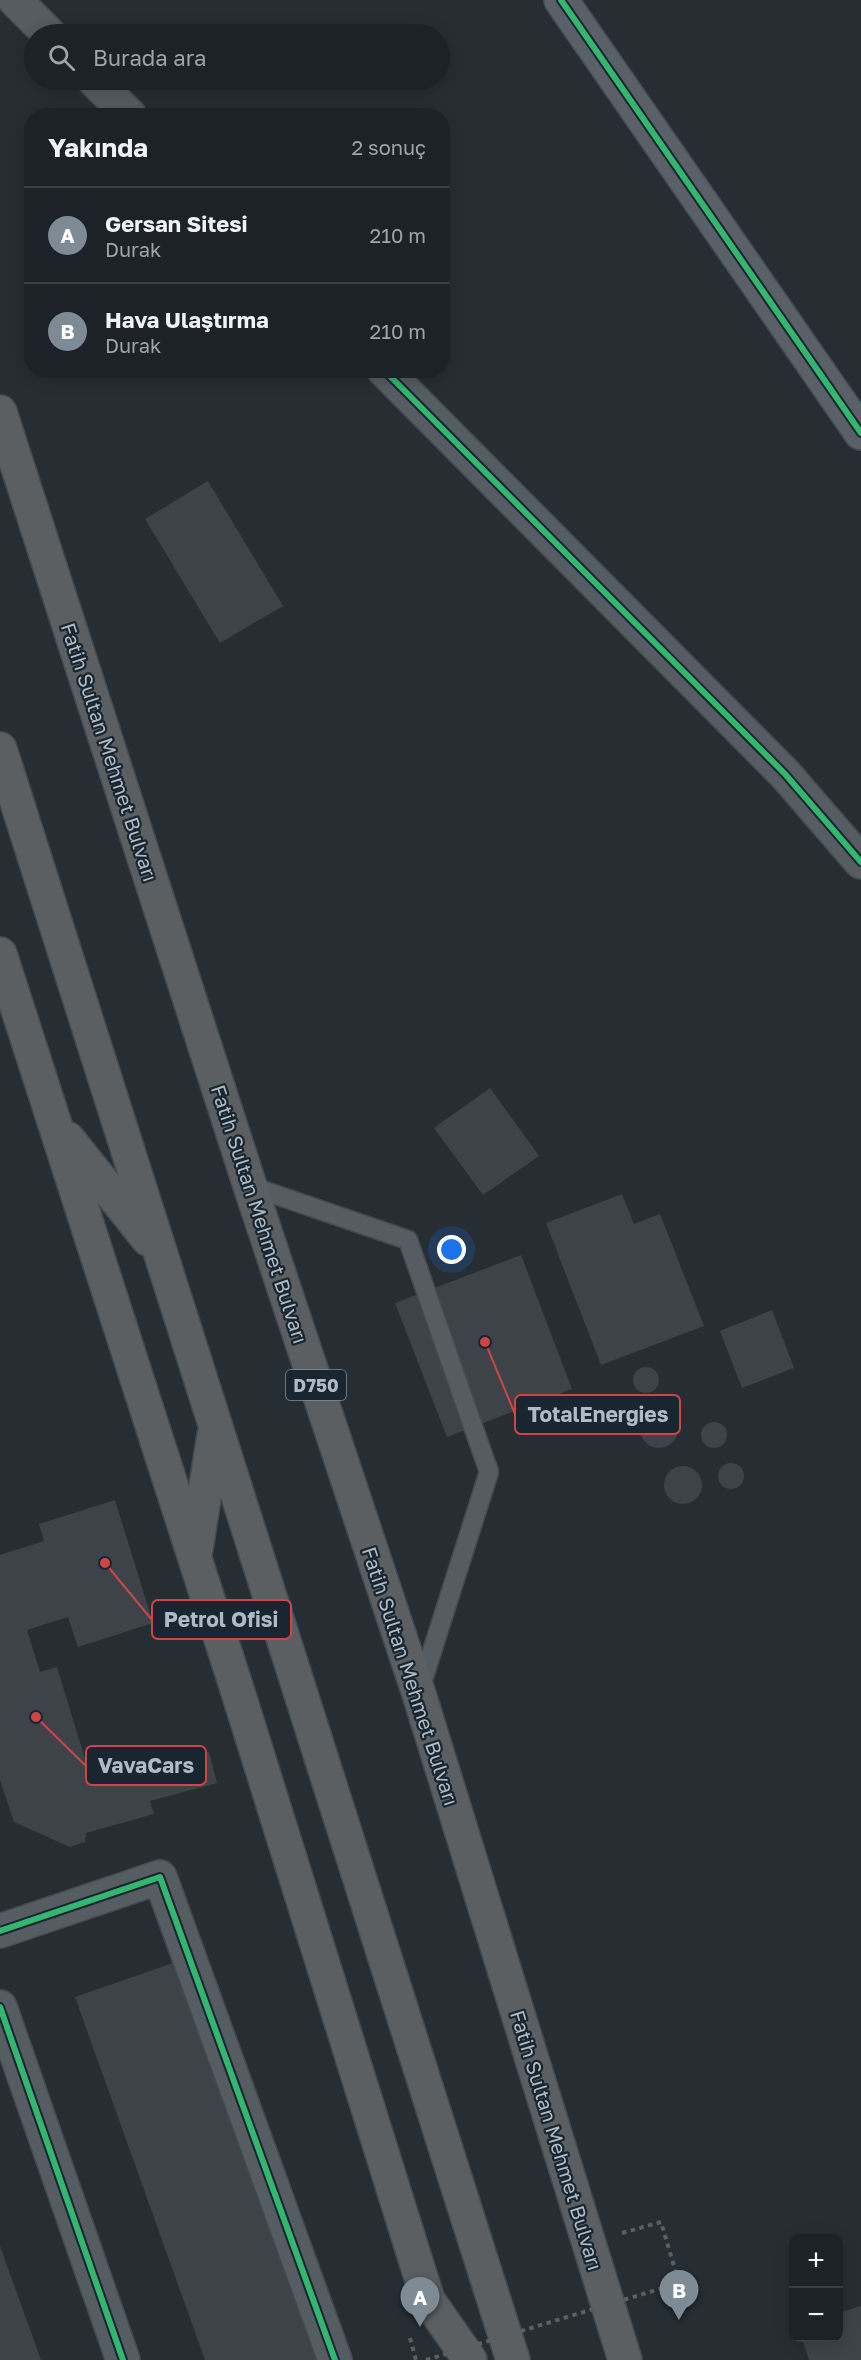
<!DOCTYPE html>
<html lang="tr">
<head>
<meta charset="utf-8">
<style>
	body { margin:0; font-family:"Golos Text",sans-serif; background:#292f33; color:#f1f3f6 }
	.controls { position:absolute; right:18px; bottom:18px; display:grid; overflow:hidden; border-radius:12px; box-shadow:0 3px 15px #0003 }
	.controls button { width:54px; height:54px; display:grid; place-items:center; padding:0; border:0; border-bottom:2px solid #3a3f44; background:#1c2227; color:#f1f3f6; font:30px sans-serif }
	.you { position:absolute; left:452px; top:1250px; width:21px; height:21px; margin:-15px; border:4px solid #fff; border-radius:50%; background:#1a73e8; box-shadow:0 0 0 9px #1a73e833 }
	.badge { display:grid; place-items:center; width:39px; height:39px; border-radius:50%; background:#7e8a94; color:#fff; font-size:20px; font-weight:700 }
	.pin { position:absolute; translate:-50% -50px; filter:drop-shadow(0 2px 3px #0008) }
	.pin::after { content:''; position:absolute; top:32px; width:21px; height:18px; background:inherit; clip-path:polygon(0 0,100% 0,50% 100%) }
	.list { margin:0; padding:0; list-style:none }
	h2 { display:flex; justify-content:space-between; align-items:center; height:78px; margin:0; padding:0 24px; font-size:26px }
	h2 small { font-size:20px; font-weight:400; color:#a0a4a7 }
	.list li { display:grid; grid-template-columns:39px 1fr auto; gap:18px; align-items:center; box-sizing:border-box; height:96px; padding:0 24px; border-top:2px solid #3a3f44 }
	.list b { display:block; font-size:22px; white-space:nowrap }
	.list p { margin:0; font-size:20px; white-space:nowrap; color:#a0a4a7 }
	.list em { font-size:20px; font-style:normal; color:#a0a4a7 }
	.icon { flex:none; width:33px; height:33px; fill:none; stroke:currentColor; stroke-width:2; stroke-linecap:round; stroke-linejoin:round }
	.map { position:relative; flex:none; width:861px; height:2360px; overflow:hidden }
	.search { position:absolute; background:#1c2227; box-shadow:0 3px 15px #0003; left:24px; top:24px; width:426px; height:66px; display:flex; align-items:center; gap:15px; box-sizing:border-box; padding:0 21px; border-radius:33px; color:#a0a4a7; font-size:22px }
	.panel { position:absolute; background:#1c2227; box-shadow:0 3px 15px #0003; left:24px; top:108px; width:426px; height:270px; border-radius:24px }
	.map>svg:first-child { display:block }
	.building { fill:#3d4349 }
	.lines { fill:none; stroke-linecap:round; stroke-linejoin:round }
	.lane-casing { stroke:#444a4f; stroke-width:21 }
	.street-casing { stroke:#444a4f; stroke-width:36 }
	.secondary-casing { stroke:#444a4f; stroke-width:36 }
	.highway-casing { stroke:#424a50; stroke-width:36 }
	.path { stroke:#586066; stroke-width:4; stroke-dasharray:4.5 4.5; stroke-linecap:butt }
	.lane { stroke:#555c62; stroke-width:18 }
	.street { stroke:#555c62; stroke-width:33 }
	.secondary { stroke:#596067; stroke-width:33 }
	.highway { stroke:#5b5f61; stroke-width:33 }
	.path-bridge { stroke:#586066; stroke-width:4; stroke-dasharray:4.5 4.5; stroke-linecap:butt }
	.cycleway-casing { stroke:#19252f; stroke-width:10 }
	.cycleway { stroke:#33b770; stroke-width:6 }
	.labels { text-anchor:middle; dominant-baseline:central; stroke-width:4.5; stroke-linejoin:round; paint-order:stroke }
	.shield { fill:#19252f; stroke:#818e99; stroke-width:1.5 }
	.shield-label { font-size:18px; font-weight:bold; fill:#aebbc7 }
	.street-label { font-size:20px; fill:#aebbc7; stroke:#19252f }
	.leader { fill:none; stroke:#ce4548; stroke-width:2 }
	.callout-dot { fill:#ce4548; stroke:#19252f; stroke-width:2 }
	.callout { fill:#19252f; stroke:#ce4548; stroke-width:2 }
	.callout-label { font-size:21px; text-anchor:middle; font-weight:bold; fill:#aebbc7 }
</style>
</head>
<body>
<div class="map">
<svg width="861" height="2360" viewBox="0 0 861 2360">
	<rect width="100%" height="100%" fill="#262e34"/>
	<!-- building -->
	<path class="building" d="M208,481l75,125 -63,37 -75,-124z
		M490,1088l49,68 -56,39 -49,-67z
		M622,1194l12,30 26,-10 44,112 -103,39 -55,-142z
		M521,1255l51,134 -125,48 -52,-134z
		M772,1310l22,58 -52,20 -22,-57z
		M633 1380a13 13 0 1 1 26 0a13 13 0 1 1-26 0Z
		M640 1429a19 19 0 1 1 38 0a19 19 0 1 1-38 0Z
		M701 1435a13 13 0 1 1 26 0a13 13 0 1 1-26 0Z
		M718 1476a13 13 0 1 1 26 0a13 13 0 1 1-26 0Z
		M664 1485a19 19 0 1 1 38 0a19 19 0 1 1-38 0Z
		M115,1500l38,123 -75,24 -10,-30 -41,13 13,42 17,-5 33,108 49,-13 3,9 67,-19 8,31 -67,18 4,13 -68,19 -1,9 -15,5 -56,-25 -14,-42v-225l44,-14 -5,-17z
		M176,1962l143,398h-114l-130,-363z
		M0,2246l41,114h-41z
		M861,2306v54h-52l-7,-22h36v-25z"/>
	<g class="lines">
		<defs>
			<path id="lane" d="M250,1186l158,54 81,232 -69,217"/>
			<path id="street" d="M15,0l34,34
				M94,80l36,36
				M384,370l401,404 76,88
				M0,1931l160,-54 175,483
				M0,2007l123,353"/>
			<path id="secondary" d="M561,0l300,433"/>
			<path id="highway" d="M0,412l250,774 169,508 206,666
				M0,749l513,1611
				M0,954l237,735 191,611 42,60
				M68,1139l80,100
				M196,1549l18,-114"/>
		</defs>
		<!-- lane casing -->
		<use href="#lane" class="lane-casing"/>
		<!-- street casing -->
		<use href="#street" class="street-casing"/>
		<!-- secondary casing -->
		<use href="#secondary" class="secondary-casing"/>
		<!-- highway casing -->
		<use href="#highway" class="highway-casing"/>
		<!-- path -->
		<path class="path" d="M622,2233l39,-11 18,61
			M410,2338l6,22"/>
		<!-- lane -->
		<use href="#lane" class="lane"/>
		<!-- street -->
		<use href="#street" class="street"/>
		<!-- secondary -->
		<use href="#secondary" class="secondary"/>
		<!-- highway -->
		<use href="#highway" class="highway"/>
		<!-- path-bridge -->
		<path class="path-bridge" d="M426,2360l253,-77"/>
		<defs>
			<path id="cycleway" d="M561,0l300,433
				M384,370l401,404 76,88
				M0,1931l160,-54 175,483
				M0,2007l123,353"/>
		</defs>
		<!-- cycleway casing -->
		<use href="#cycleway" class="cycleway-casing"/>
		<!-- cycleway -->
		<use href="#cycleway" class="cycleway"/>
	</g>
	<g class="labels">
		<!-- shield labels -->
		<rect class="shield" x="286" y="1370" width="60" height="30" rx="4.5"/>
		<g class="shield-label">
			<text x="316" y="1385">D750</text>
		</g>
		<!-- street labels -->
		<g class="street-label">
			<text transform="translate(110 752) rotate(72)">Fatih Sultan Mehmet Bulvarı</text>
			<text transform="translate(260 1214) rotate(72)">Fatih Sultan Mehmet Bulvarı</text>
			<text transform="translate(411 1676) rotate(72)">Fatih Sultan Mehmet Bulvarı</text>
			<text transform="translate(557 2140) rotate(73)">Fatih Sultan Mehmet Bulvarı</text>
		</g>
	</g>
	<!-- callouts -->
	<path class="leader" d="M485 1342L515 1414M105 1563L152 1620M36 1717L86 1766"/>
	<g class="callout-dot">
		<circle cx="485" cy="1342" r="6"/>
		<circle cx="105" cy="1563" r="6"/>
		<circle cx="36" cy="1717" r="6"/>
	</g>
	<g class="callout">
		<rect x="515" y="1395" width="165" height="39" rx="6"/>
		<rect x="152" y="1600" width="139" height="39" rx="6"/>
		<rect x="86" y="1746" width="120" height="39" rx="6"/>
	</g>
	<g class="callout-label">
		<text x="598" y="1422">TotalEnergies</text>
		<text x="221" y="1627">Petrol Ofisi</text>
		<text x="146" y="1773">VavaCars</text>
	</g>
</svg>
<div class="controls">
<button>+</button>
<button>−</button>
</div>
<div class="you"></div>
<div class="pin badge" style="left:420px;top:2327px">A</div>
<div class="pin badge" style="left:679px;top:2320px">B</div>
<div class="search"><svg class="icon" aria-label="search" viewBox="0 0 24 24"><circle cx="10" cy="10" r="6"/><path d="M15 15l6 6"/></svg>Burada ara</div>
<section class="panel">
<h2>Yakında<small>2 sonuç</small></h2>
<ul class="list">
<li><span class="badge">A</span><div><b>Gersan Sitesi</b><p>Durak</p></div><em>210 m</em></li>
<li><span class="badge">B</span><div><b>Hava Ulaştırma</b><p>Durak</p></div><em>210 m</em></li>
</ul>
</section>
</div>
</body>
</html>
